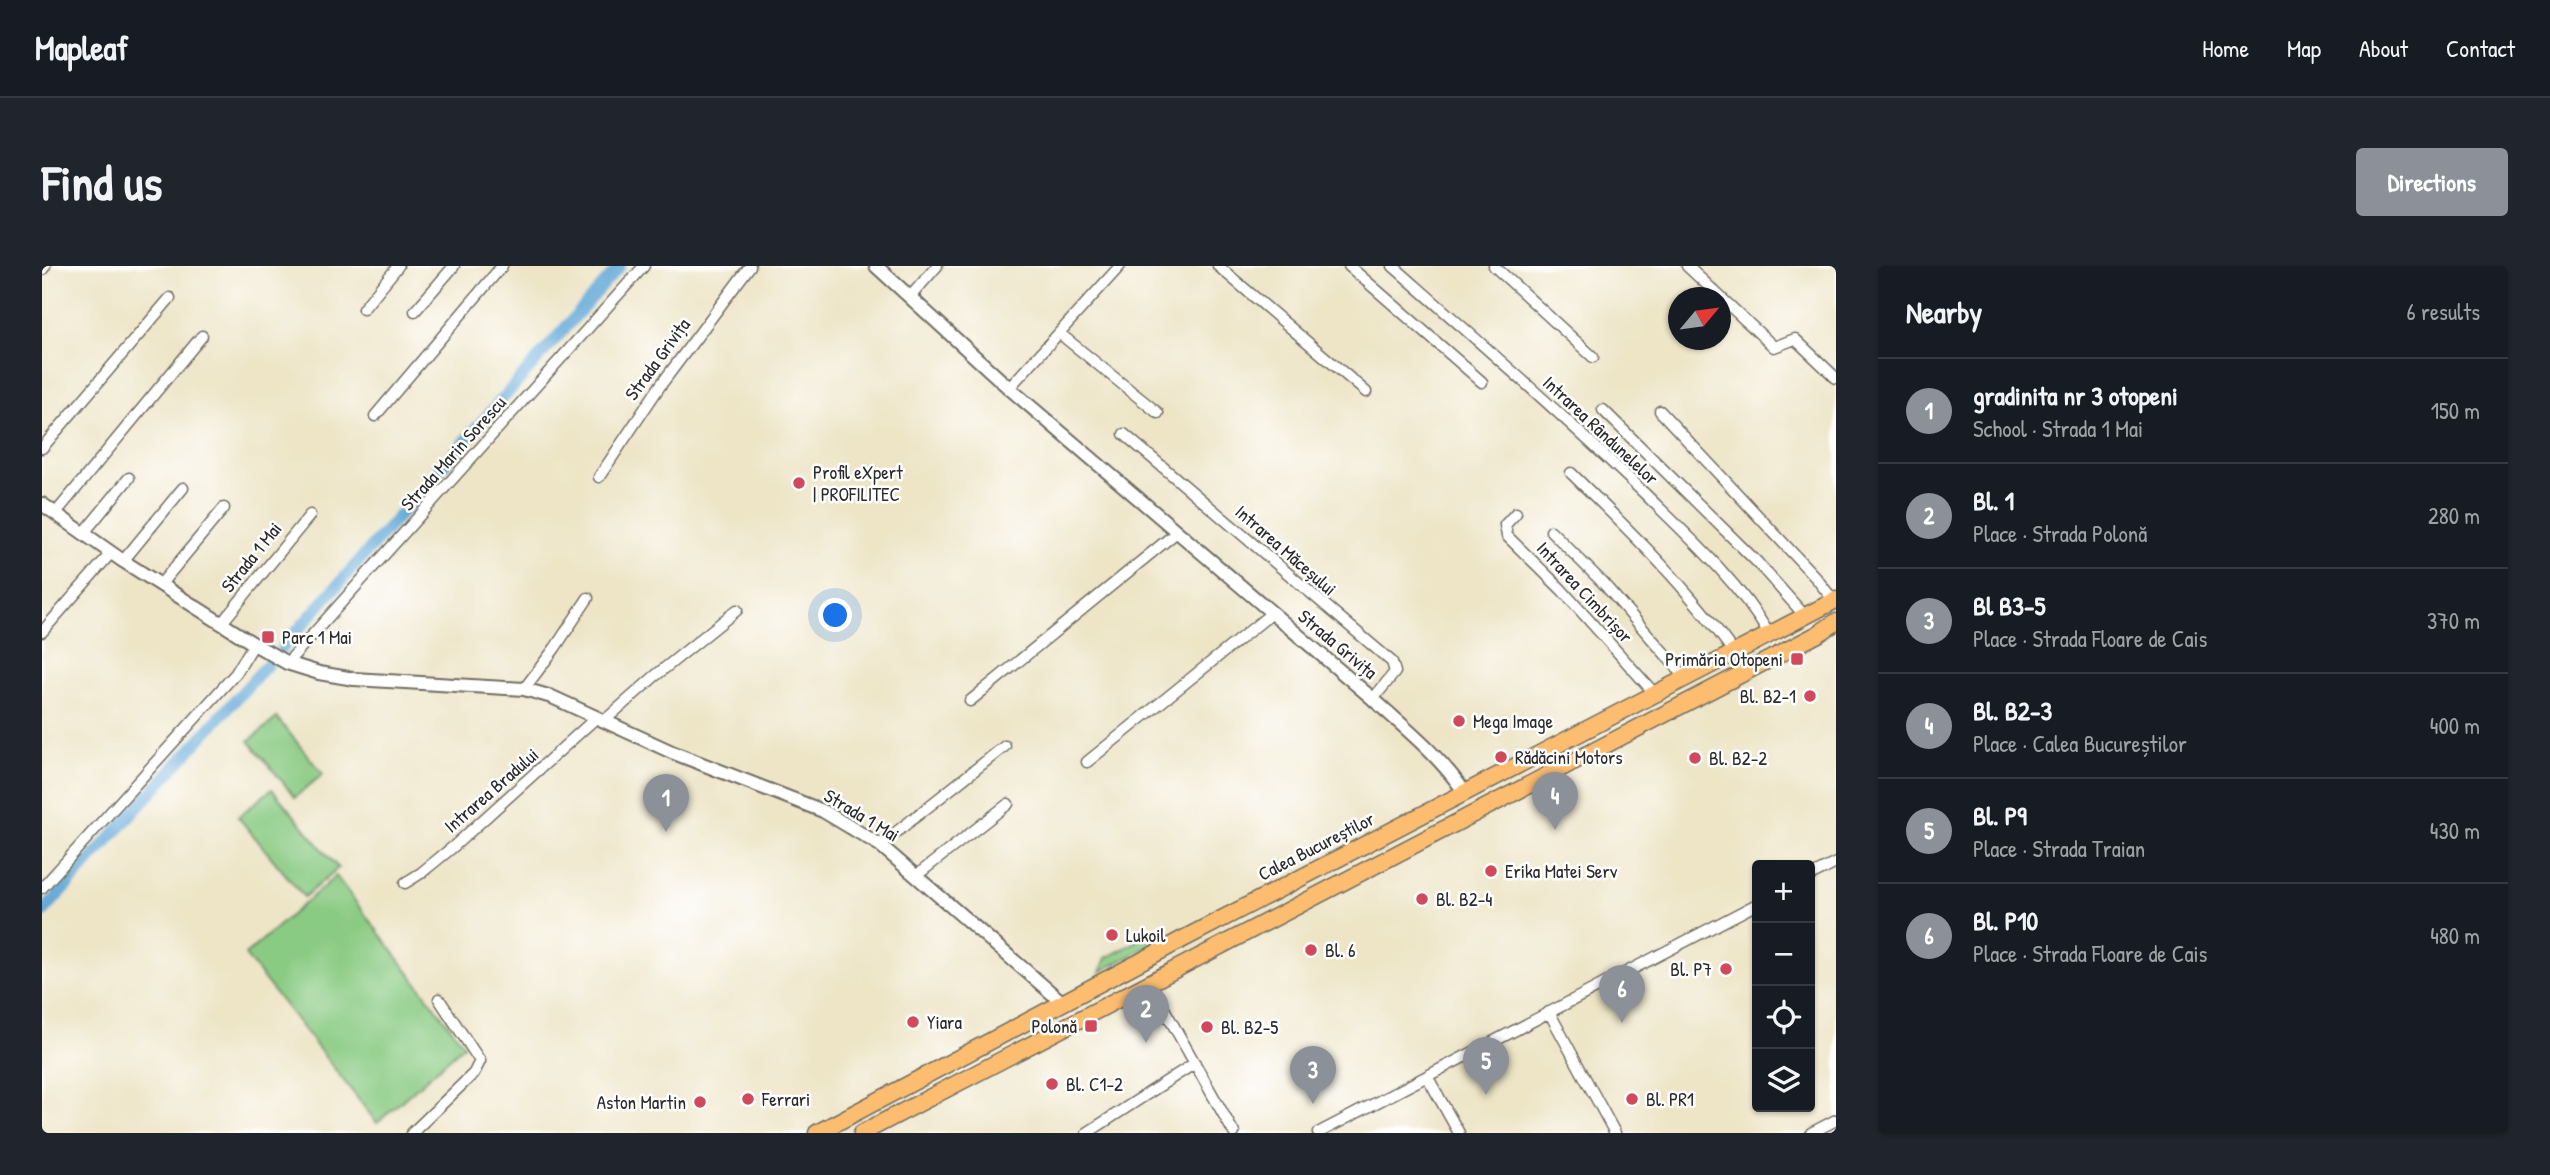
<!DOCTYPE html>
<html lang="en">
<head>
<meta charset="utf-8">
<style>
	body { margin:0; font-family:"Patrick Hand",sans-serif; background:#20242c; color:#f1f3f6 }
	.controls { position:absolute; right:21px; bottom:21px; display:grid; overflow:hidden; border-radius:7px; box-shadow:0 2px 5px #0004 }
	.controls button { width:63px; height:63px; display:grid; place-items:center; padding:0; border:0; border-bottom:2px solid #363941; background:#171b24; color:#f1f3f6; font:35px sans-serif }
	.compass { position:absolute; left:1626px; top:21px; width:63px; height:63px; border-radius:50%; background:#171b24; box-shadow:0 2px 5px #0004; rotate:61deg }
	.you { position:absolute; left:794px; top:350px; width:24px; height:24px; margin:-18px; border:5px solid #fff; border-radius:50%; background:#1a73e8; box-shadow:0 0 0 10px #1a73e833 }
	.badge { display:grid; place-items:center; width:46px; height:46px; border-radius:50%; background:#8c9099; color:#fff; font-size:23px; font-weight:700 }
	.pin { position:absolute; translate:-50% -58px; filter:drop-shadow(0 2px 4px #0008) }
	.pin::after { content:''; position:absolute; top:37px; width:24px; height:21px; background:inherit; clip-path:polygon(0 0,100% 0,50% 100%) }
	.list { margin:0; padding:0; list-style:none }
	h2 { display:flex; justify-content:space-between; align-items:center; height:91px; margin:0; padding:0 28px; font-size:30px }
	h2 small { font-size:23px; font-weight:400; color:#9ea1a6 }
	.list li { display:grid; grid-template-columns:46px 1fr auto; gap:21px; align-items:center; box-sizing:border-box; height:105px; padding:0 28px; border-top:2px solid #363941 }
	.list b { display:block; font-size:26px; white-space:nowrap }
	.list p { margin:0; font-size:23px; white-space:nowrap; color:#9ea1a6 }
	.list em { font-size:23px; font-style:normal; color:#9ea1a6 }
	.icon { flex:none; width:38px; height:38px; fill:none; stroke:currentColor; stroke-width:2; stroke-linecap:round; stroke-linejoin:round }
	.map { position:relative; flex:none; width:1794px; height:867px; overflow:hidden; border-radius:7px }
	header { display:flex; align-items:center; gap:42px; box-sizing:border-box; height:98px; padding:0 35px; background:#171b24; border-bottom:2px solid #363941 }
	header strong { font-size:33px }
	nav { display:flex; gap:38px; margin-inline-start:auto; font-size:24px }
	.intro { display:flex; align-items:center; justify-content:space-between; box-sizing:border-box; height:168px; padding:0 42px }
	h1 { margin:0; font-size:49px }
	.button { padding:18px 32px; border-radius:7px; background:#8c9099; color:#fff; font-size:24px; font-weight:700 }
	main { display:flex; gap:42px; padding:0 42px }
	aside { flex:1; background:#171b24; border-radius:7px; box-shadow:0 2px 5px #0004 }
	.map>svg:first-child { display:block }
	.green { fill:#8acb83; stroke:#5a7b57; stroke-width:2 }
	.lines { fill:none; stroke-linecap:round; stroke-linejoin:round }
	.canal { stroke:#60a7d6; stroke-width:12 }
	.minor-casing { stroke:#6f6c62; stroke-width:13 }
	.tertiary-casing { stroke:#6f6c62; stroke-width:16 }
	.trunk-casing { stroke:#6f6c62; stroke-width:19 }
	.minor { stroke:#fff; stroke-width:10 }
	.tertiary { stroke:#fff; stroke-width:12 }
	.trunk { stroke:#fcbd6f; stroke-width:16 }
	.poi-dot { fill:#d1495b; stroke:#fff; stroke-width:2.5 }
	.labels { text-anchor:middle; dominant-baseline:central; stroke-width:5; stroke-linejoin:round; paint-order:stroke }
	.street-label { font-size:19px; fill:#2b2b2b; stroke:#fff }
	.poi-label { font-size:19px; fill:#2b2b2b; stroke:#fff; text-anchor:start }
</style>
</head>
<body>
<header>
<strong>Mapleaf</strong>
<nav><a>Home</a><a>Map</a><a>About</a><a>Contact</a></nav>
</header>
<div class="intro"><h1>Find us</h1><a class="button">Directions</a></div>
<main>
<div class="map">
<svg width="1794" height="867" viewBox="0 0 1794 867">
	<rect width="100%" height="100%" fill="#fff"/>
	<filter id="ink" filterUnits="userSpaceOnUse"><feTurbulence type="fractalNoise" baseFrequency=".0143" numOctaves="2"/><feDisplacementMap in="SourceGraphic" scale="14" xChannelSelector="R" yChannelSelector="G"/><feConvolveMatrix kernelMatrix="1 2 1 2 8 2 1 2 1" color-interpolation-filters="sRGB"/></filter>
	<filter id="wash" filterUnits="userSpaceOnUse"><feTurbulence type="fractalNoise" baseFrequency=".00686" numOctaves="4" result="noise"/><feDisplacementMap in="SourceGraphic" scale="28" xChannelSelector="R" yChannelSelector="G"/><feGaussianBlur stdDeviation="1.57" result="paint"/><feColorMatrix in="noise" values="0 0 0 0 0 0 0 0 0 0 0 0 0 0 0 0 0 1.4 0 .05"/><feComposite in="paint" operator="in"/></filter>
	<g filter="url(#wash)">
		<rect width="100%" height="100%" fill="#eee5c7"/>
		<!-- green -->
		<path class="green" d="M235,452l46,56 -28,23 -46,-56z
			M230,523l66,79 -34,29 -66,-80z
			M294,610l128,169 -87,78 -132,-168z
			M1103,671l14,4 -59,31 6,-14z"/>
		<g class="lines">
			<!-- canal -->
			<path class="canal" d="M240,382l338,-382
				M0,647l226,-249"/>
		</g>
	</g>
	<g filter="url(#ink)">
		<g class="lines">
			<defs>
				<path id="minor" d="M1176,0l148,126
					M1307,0l133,116
					M1351,0c84,74 169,148 249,225 46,45 95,89 127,143
					M1452,0l99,91
					M1645,0l87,81 21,-8 41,39
					M0,4l3,-4
					M868,31l27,-31
					M321,43l35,-43
					M373,45l39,-45
					M1017,67l99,80
					M967,122l111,-122
					M1561,144l154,152 48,54
					M1618,145l156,167 18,23
					M333,150l127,-150
					M1082,168l268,228 3,10 -22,27
					M0,182l128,-150
					M1529,207c58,57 116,113 163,180
					M557,211l61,-91 90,-120
					M1474,247l-11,12 2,11 54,53 94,105
					M13,248l147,-178
					M1509,265l52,52 83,95
					M41,268l46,-56
					M81,295l60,-73
					M118,319l64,-77
					M179,358l89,-109
					M0,366l69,-79
					M245,397l357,-397
					M482,423l31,-41 33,-50
					M928,435l207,-169
					M562,455l51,-45 82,-66
					M1045,496l185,-149
					M838,579l125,-99
					M875,609l91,-71
					M1768,610l26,-13
					M363,617l16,-10 32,-26 144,-130
					M0,622l194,-215 18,-29
					M1107,716l85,151
					M1507,746l66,121
					M1385,810l32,57
					M370,867l62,-60 6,-12 -41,-62
					M1045,867l108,-70
					M1276,867l439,-229
					M1769,867l25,-13"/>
				<path id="tertiary" d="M834,0l133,122 364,311c33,30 67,57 92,94
					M0,238l81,57 131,83 33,19 32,10 35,6 170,10 28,8 122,56 149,58 57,34 183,158"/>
				<path id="trunk" d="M775,867l366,-194 653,-339
					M820,867l956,-499 18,-12"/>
			</defs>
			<!-- minor casing -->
			<use href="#minor" class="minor-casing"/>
			<!-- tertiary casing -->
			<use href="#tertiary" class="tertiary-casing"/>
			<!-- trunk casing -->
			<use href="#trunk" class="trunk-casing"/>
			<!-- minor -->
			<use href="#minor" class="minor"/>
			<!-- tertiary -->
			<use href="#tertiary" class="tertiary"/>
			<!-- trunk -->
			<use href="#trunk" class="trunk"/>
		</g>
	</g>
	<!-- markers -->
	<g class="poi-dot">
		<circle cx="757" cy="217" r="7"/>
		<rect x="219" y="364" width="14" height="14" rx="3.5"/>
		<rect x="1748" y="386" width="14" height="14" rx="3.5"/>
		<circle cx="1768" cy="430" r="7"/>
		<circle cx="1417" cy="455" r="7"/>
		<circle cx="1459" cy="491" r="7"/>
		<circle cx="1653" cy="492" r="7"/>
		<circle cx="1449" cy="605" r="7"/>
		<circle cx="1380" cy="633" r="7"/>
		<circle cx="1070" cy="669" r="7"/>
		<circle cx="1269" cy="684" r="7"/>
		<circle cx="1684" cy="703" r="7"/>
		<circle cx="871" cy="756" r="7"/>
		<rect x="1042" y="753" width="14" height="14" rx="3.5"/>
		<circle cx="1165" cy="761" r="7"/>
		<circle cx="1010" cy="818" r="7"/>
		<circle cx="706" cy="833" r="7"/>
		<circle cx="1590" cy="833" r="7"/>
		<circle cx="658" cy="836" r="7"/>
	</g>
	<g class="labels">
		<!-- street labels -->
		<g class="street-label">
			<text transform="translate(615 93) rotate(-54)">Strada Grivița</text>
			<text transform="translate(1559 164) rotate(43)">Intrarea Rândunelelor</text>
			<text transform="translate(411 187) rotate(-48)">Strada Marin Sorescu</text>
			<text transform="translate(1244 284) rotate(41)">Intrarea Măceșului</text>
			<text transform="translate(209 291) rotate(-51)">Strada 1 Mai</text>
			<text transform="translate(1543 326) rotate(47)">Intrarea Cimbrișor</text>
			<text transform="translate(1296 378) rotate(40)">Strada Grivița</text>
			<text transform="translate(449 524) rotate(-41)">Intrarea Bradului</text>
			<text transform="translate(820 549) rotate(31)">Strada 1 Mai</text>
			<text transform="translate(1274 580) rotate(-27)">Calea Bucureștilor</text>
		</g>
		<!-- poi labels -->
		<g class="poi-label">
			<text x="771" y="206">Profil eXpert<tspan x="771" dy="22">| PROFILITEC</tspan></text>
			<text x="240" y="371">Parc 1 Mai</text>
			<text x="1741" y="393" text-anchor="end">Primăria Otopeni</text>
			<text x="1754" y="430" text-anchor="end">Bl. B2-1</text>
			<text x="1431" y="455">Mega Image</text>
			<text x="1473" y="491">Rădăcini Motors</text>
			<text x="1667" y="492">Bl. B2-2</text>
			<text x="1463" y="605">Erika Matei Serv</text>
			<text x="1394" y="633">Bl. B2-4</text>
			<text x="1084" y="669">Lukoil</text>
			<text x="1283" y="684">Bl. 6</text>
			<text x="1670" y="703" text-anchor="end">Bl. P7</text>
			<text x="885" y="756">Yiara</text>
			<text x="1035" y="760" text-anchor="end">Polonă</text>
			<text x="1179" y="761">Bl. B2-5</text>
			<text x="1024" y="818">Bl. C1-2</text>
			<text x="720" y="833">Ferrari</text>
			<text x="1604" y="833">Bl. PR1</text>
			<text x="644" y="836" text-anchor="end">Aston Martin</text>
		</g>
	</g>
</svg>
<div class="controls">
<button>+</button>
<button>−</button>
<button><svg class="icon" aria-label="locate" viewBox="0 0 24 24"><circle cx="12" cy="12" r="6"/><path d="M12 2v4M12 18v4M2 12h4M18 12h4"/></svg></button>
<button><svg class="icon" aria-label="layers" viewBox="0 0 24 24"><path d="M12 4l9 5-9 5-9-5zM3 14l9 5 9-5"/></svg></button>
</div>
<svg class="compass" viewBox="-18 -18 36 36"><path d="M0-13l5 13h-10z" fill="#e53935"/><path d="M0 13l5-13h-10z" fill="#9ea1a6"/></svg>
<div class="you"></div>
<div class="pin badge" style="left:624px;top:566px">1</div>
<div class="pin badge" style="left:1104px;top:777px">2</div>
<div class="pin badge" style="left:1271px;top:838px">3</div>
<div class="pin badge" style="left:1513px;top:564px">4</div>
<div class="pin badge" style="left:1444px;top:829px">5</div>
<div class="pin badge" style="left:1580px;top:757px">6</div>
</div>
<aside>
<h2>Nearby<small>6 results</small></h2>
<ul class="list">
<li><span class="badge">1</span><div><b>gradinita nr 3 otopeni</b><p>School · Strada 1 Mai</p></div><em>150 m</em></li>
<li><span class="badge">2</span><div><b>Bl. 1</b><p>Place · Strada Polonă</p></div><em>280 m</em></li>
<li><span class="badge">3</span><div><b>Bl B3-5</b><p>Place · Strada Floare de Cais</p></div><em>370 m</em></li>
<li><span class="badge">4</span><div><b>Bl. B2-3</b><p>Place · Calea Bucureștilor</p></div><em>400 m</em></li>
<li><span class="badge">5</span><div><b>Bl. P9</b><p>Place · Strada Traian</p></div><em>430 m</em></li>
<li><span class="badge">6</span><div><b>Bl. P10</b><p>Place · Strada Floare de Cais</p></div><em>480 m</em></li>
</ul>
</aside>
</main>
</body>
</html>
